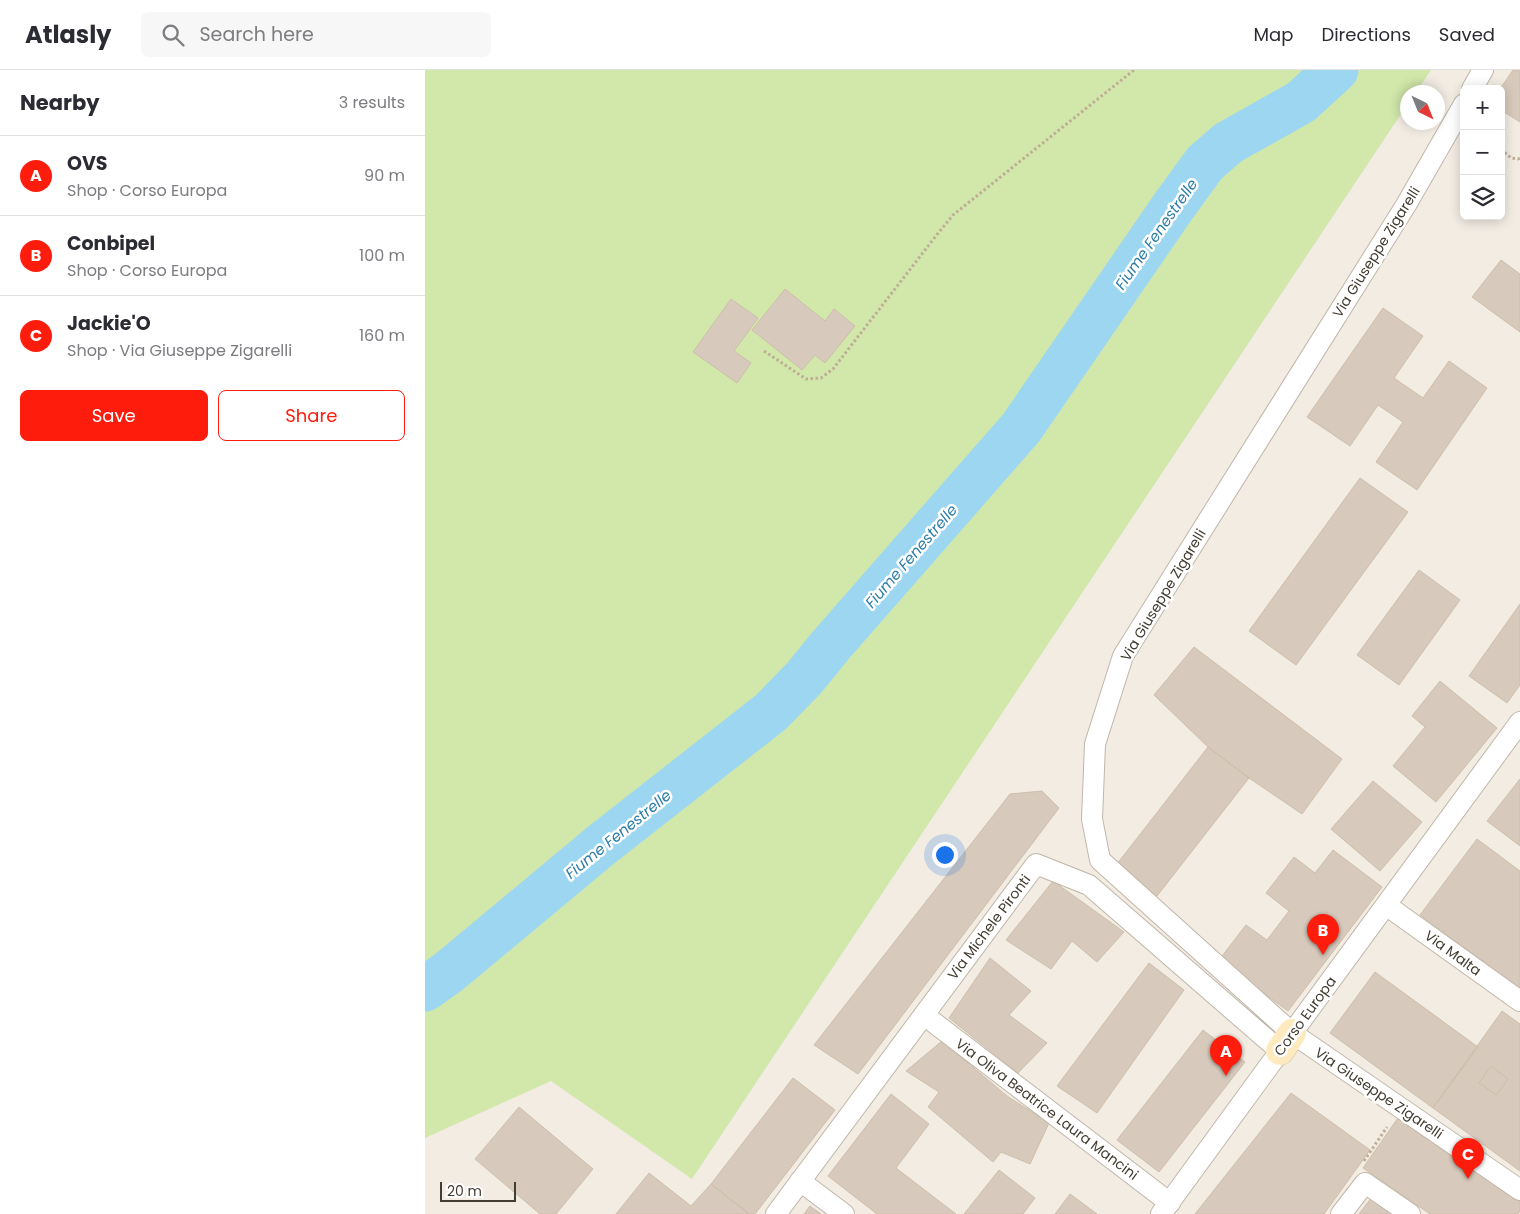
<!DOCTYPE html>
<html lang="en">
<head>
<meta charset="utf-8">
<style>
	body { margin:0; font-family:Poppins,sans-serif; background:#f7f7f7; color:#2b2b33 }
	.controls { position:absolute; right:15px; top:15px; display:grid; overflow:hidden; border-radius:8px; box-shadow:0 2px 12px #0003 }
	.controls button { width:45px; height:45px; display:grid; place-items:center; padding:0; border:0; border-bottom:1px solid #e1e1e2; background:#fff; color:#2b2b33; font:25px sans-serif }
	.compass { position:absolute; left:975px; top:15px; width:45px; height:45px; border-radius:50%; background:#fff; box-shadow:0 2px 12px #0003; rotate:137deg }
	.scale { position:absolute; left:15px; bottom:12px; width:76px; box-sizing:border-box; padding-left:5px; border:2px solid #433c33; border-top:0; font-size:14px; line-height:18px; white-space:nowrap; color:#433c33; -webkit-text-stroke:4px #fff; paint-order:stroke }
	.you { position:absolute; left:519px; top:784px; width:18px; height:18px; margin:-12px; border:4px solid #fff; border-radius:50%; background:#1a73e8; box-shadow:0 0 0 8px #1a73e833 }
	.badge { display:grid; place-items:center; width:32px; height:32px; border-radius:50%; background:#fe1d0d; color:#fff; font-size:16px; font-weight:700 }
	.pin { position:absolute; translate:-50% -41px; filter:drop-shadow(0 1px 2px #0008) }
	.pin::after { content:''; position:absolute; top:26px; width:18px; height:15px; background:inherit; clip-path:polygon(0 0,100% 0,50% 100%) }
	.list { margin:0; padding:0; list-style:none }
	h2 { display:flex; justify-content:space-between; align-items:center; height:65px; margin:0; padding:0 20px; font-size:21px }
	h2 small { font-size:16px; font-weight:400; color:#7c7c81 }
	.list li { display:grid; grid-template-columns:32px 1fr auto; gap:15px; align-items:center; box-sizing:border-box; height:80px; padding:0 20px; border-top:1px solid #e1e1e2 }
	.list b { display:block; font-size:19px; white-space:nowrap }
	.list p { margin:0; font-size:16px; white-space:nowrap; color:#7c7c81 }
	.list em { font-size:16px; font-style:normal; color:#7c7c81 }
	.actions { display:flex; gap:10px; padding:15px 20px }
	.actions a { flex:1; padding:11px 0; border:1px solid #fe1d0d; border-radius:8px; text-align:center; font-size:18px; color:#fe1d0d }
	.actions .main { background:#fe1d0d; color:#fff }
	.icon { flex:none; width:28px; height:28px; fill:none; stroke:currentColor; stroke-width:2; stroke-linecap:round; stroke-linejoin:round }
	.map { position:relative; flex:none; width:1095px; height:1144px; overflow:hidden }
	header { display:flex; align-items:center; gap:30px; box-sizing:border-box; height:70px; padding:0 25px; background:#fff; border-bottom:1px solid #e1e1e2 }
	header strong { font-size:24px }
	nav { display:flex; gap:28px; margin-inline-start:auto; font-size:18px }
	.search { width:350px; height:45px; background:#f7f7f7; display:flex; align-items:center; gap:12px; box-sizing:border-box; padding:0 18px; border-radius:8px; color:#7c7c81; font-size:19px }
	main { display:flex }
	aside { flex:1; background:#fff }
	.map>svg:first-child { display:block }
	.green { fill:#d1e8aa }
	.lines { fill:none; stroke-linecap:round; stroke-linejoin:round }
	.river { stroke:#9cd6f1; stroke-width:45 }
	.building { fill:#d7c9bb; stroke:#cebeab }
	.street-casing { stroke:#c0b6a8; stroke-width:22 }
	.secondary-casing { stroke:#d3bc91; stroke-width:29 }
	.path { stroke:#bfad96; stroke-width:3; stroke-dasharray:2.5 2.5; stroke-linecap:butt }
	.street { stroke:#fff; stroke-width:20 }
	.secondary { stroke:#ffeabf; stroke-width:28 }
	.labels { text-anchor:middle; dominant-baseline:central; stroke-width:5; stroke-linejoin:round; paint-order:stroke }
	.street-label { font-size:14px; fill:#433c33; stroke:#fff }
	.water-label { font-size:15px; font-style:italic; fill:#2a7da9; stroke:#fff }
</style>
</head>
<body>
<header>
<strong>Atlasly</strong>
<div class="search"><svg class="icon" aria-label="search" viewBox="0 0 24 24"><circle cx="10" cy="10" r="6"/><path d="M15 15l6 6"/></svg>Search here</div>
<nav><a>Map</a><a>Directions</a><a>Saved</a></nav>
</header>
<main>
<aside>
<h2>Nearby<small>3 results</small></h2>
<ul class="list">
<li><span class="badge">A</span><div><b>OVS</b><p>Shop · Corso Europa</p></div><em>90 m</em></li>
<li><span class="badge">B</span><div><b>Conbipel</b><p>Shop · Corso Europa</p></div><em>100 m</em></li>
<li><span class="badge">C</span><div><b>Jackie'O</b><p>Shop · Via Giuseppe Zigarelli</p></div><em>160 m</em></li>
</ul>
<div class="actions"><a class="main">Save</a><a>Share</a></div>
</aside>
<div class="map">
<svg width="1095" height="1144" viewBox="0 0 1095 1144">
	<rect width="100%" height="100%" fill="#f2ece3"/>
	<!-- green -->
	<path class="green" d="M0,0h1006l-15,22h-9v13l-715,1074 -141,-98 -126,57z"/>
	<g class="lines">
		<!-- river -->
		<path class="river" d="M0,919l25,-18 150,-125 171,-134 34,-35 26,-32 190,-217 152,-221 32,-44 23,-20 73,-41 35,-32"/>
	</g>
	<!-- building -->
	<path class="building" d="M1088,0h7v52l-19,-12 -1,-21z
		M1076,190l19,14v58l-48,-35z
		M360,219l40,32 9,-12 21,17 -30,37 -10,-8 -13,15 -50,-40z
		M306,229l27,19 -24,33 17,12 -14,20 -44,-31z
		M958,238l40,28 -29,42 29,20 26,-37 38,27 -70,102 -41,-28 27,-40 -25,-17 -28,41 -43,-29z
		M935,408l48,34 -112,153 -47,-34z
		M994,500l41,30 -61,85 -42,-30z
		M1095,534v81l-13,18 -38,-27z
		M769,577l148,112 -40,55 -53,-36 -41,-31 -54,-52z
		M1015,611l57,47 -61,74 -43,-36 32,-39 -13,-11z
		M783,677l41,31 -92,118 -40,-32z
		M1095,709v67l-33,-25z
		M948,711l49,41 -42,49 -49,-42z
		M617,721l17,17 -201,266 -44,-29 196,-251z
		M1052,769l43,32v118l-100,-74z
		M908,780l49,37 -94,124 -69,-51 27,-35 21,15 22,-29 -23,-18 28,-36 21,16z
		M628,811l71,51 -27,30 -25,-21 -21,28 -45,-29z
		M565,888l41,33 -22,24 38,28 -29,30 -69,-55z
		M724,893l35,27 -87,123 -40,-27z
		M950,902l103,75 -45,61 -103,-75z
		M1077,941l18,13v147l-87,-63z
		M778,960l42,32 -86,110 -42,-32z
		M517,971l65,55 42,27 -19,41 -29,-12 -8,10 -65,-55 11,-15 -33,-21z
		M1066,996l17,13 -12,16 -17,-12z
		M368,1008l42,32 -80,104h-6l-38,-30z
		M866,1023l79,57 -46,64h-129z
		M466,1024l38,30 -33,44 60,46h-79l-49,-38z
		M94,1037l74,62 -37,45h-16l-65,-55z
		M975,1045l120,84v12l-2,3h-88l-67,-46z
		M574,1100l36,28 -12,16h-59z
		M224,1103l42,33 20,-22 38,30h-133z
		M645,1124l27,20h-42z
		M947,1127l21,17h-34z
		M385,1136l11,8h-17z"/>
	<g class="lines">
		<defs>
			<path id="street" d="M1047,19l11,-19
				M1039,34l-58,101 -283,451 -28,88 -3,75 8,41 192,173 228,157
				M961,835l134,96
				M499,945l246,188
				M867,963l228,-311
				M375,1111l44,33
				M351,1144l260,-350 53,21 191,166 -119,163
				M916,1144l24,-31 45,31"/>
			<path id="secondary" d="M855,981l12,-18"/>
		</defs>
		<!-- street casing -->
		<use href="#street" class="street-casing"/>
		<!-- secondary casing -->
		<use href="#secondary" class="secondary-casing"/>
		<!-- path -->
		<path class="path" d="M1076,79l10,9 7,1 2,-1
			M339,281l42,28 15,-1 12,-9 106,-137 14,-17 181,-145
			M939,1091l23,-34"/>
		<!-- street -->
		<use href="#street" class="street"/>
		<!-- secondary -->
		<use href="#secondary" class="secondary"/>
	</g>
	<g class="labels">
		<!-- street labels -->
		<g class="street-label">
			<text transform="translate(951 182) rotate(-58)">Via Giuseppe Zigarelli</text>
			<text transform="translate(738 525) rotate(-59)">Via Giuseppe Zigarelli</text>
			<text transform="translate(564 857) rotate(-53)">Via Michele Pironti</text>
			<text transform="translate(1028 883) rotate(36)">Via Malta</text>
			<text transform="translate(880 946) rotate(-54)">Corso Europa</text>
			<text transform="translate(954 1023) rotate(34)">Via Giuseppe Zigarelli</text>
			<text transform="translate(622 1039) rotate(37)">Via Oliva Beatrice Laura Mancini</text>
		</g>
		<!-- water labels -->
		<g class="water-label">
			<text transform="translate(731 164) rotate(-55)">Fiume Fenestrelle</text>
			<text transform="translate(486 486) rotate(-49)">Fiume Fenestrelle</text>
			<text transform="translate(193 764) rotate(-39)">Fiume Fenestrelle</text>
		</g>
	</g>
</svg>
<div class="controls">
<button>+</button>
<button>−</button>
<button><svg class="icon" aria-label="layers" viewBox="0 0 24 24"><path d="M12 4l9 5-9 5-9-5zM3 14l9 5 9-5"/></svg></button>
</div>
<svg class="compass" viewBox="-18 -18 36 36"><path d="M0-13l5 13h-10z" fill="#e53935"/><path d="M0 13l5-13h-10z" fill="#7c7c81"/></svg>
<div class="scale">20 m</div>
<div class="you"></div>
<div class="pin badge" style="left:801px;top:1006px">A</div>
<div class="pin badge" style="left:898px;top:885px">B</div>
<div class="pin badge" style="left:1043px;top:1109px">C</div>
</div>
</main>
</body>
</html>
